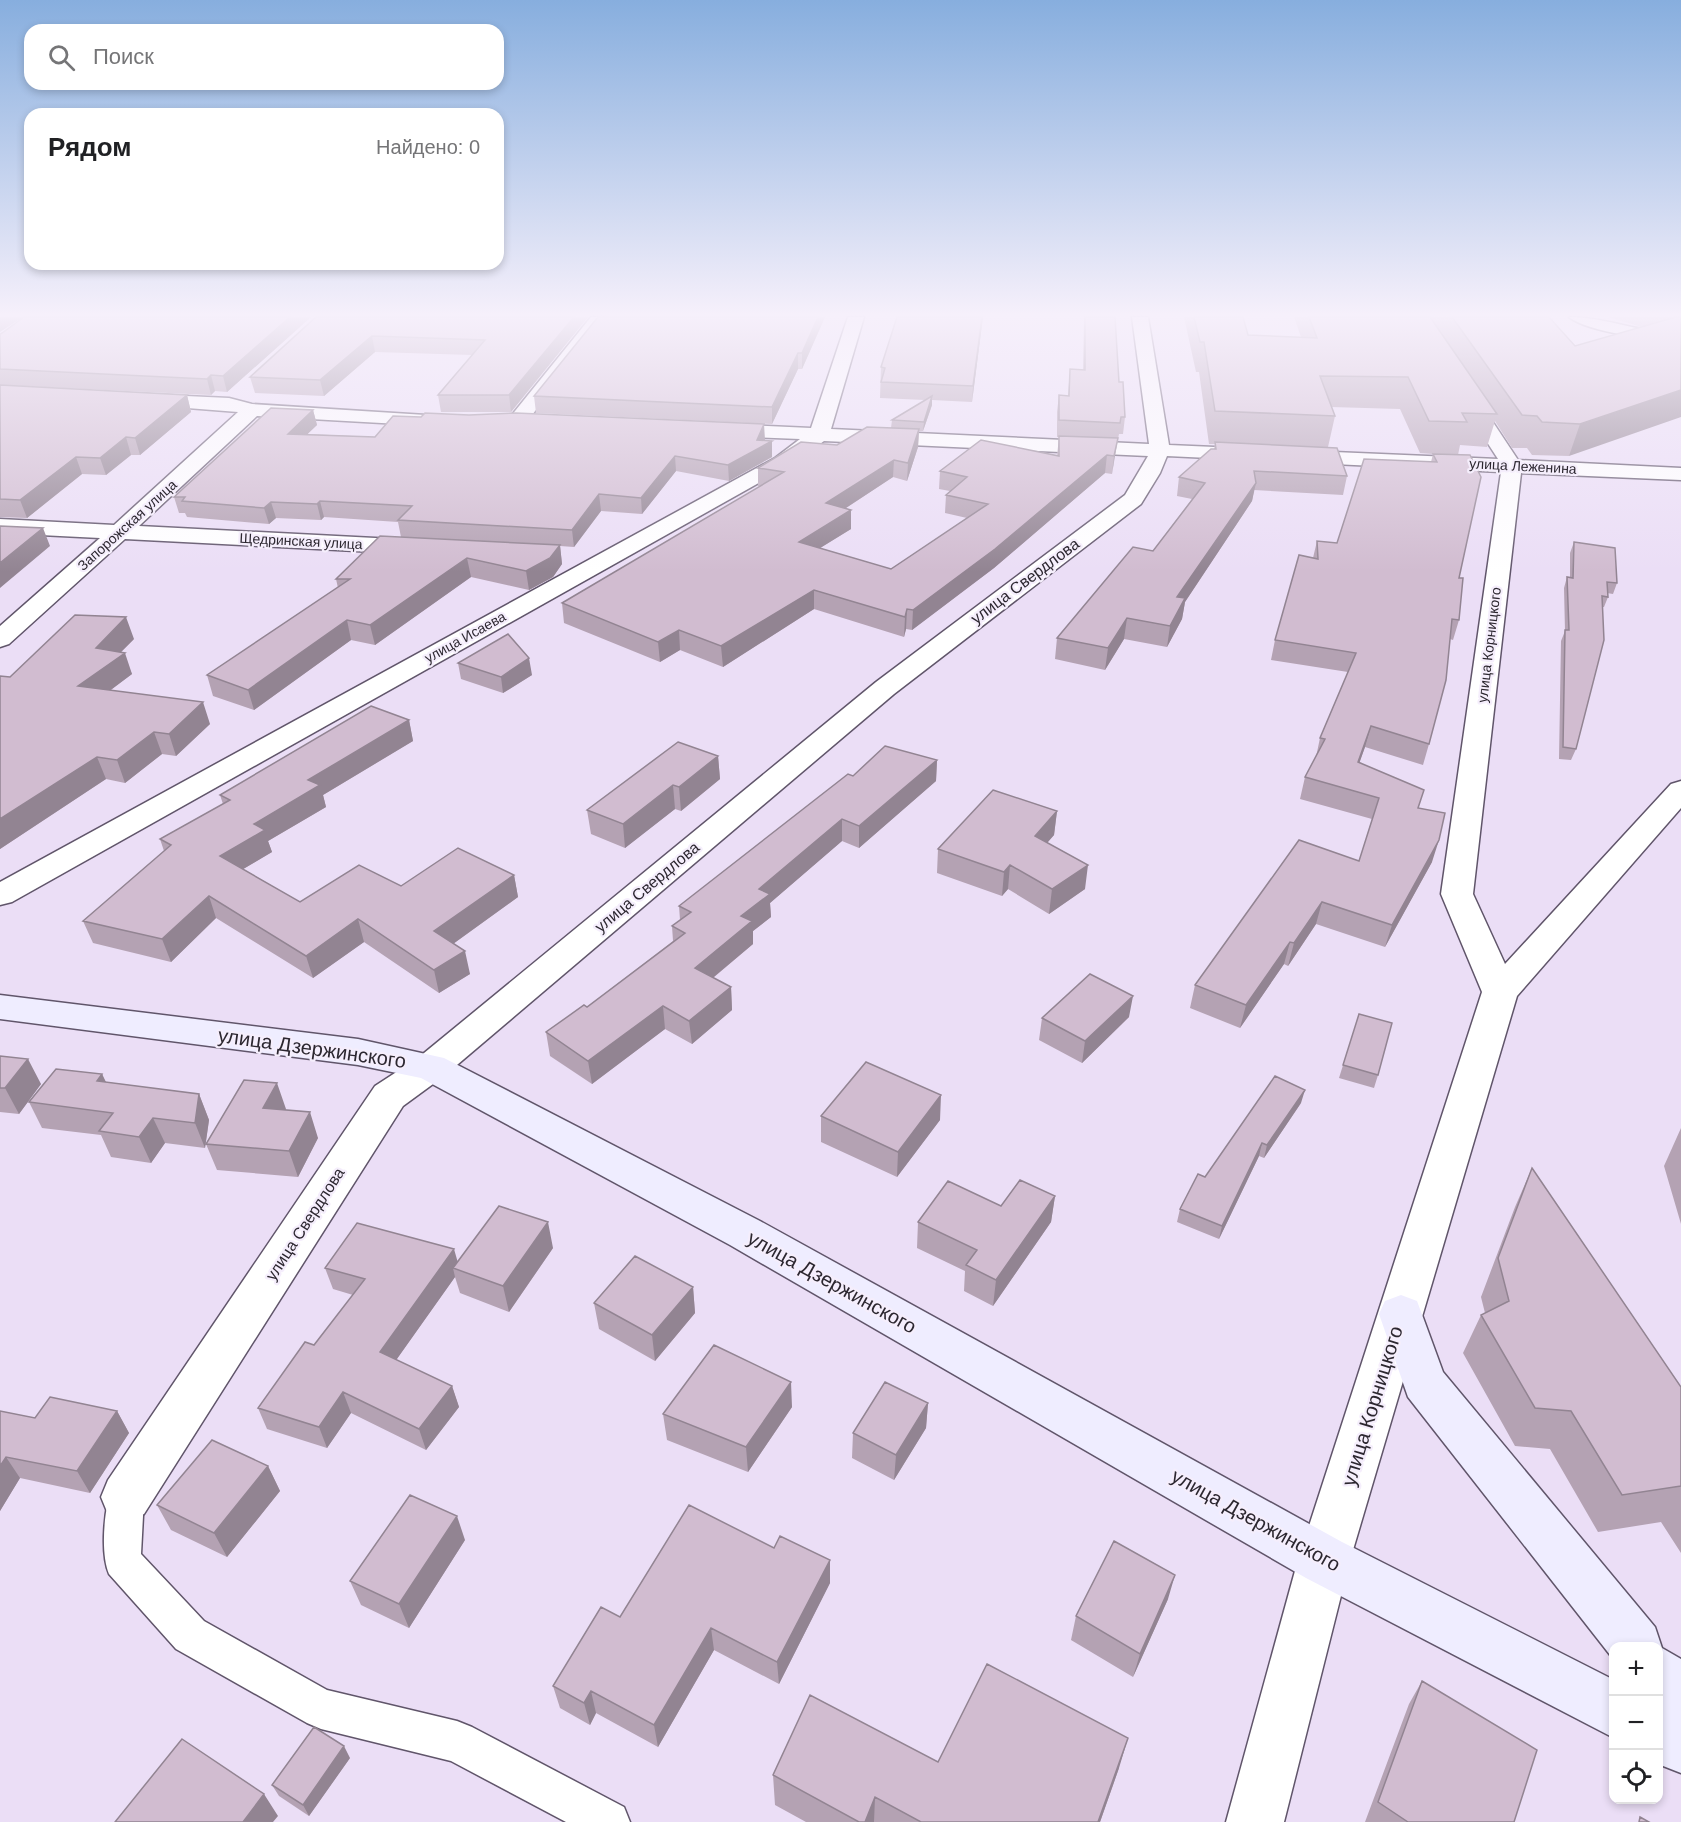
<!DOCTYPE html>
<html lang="ru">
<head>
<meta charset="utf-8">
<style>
	body { margin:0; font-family:Arial,sans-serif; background:#f2f2f2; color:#202124 }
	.controls { position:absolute; right:18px; bottom:18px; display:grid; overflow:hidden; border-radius:12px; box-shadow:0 3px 9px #0003 }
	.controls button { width:54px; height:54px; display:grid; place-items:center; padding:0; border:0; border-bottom:2px solid #e0e0e0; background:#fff; color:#202124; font:30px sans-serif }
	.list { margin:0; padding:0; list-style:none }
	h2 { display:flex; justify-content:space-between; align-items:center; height:78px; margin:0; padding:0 24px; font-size:26px }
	h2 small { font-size:20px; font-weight:400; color:#757577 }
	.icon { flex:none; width:33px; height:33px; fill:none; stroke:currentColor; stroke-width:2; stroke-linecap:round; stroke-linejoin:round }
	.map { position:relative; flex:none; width:1681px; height:1822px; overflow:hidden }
	.search { position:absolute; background:#fff; box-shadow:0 3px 9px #0003; left:24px; top:24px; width:480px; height:66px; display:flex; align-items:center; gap:15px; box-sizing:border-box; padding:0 21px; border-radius:18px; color:#757577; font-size:22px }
	.panel { position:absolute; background:#fff; box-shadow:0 3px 9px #0003; left:24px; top:108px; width:480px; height:162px; border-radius:18px }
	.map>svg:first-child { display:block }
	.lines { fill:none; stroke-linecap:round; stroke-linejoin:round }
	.lane-casing { stroke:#60556a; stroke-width:3 }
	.street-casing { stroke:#60556a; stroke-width:3 }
	.secondary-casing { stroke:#60556a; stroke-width:3 }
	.lane { fill:#fff; fill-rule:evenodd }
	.street { fill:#fff; fill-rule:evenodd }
	.secondary { fill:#efedff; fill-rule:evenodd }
	.wall { fill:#b4a2b3 }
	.shaded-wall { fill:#928492 }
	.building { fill:#d1bcd0; stroke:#928492; stroke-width:1.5 }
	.labels { text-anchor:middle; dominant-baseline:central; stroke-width:4.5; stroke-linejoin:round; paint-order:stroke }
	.far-street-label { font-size:14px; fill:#2c2730; stroke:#f5eefc }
	.street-label { font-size:16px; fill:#2c2730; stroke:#f5eefc }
	.near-street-label { font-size:20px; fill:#2c2730; stroke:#f5eefc }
</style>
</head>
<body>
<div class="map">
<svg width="1681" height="1822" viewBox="0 0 1681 1822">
	<rect width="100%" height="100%" fill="#ebdef6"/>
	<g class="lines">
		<defs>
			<path id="lane" d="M1569,317c38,0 73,17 112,16v8c-24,0 -94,-9 -112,-24z
				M126,1480l13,5 5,12 -3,57 63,67 123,69 130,31 15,6 152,80 6,15h-64l-115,-61 -130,-32 -14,-6 -131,-74 -67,-75c-9,-21 -5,-68 4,-89z"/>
			<path id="street" d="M591,317h17l-83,107h-14l-3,-4 3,-4z
				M848,317h16l-33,112 318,15 -17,-127h16l21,128 329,14 -41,-63 9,-6 7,2 45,68 163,8v12l-160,-7 -48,421 32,70 166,-180 10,-3v27l-164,188 -167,564 -66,262h-58l72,-262 184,-568 -41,-98 60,-422 -334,-16 -7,17 -19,31 -247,190 -450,382 -41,30 -259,408 -18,6 -18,-6 -7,-17 7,-17 267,-394 43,-28 458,-376 249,-187 23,-39 -324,-15 -35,25 -777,436 -12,3v-23l775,-424 25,-19 -79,-3 -10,-6 10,-6 90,4z
				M143,394l86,4 23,6 190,12 3,4 -3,4 -7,2 -178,-10 -118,110 275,14 8,2 3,5 -3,5 -8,2 -289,-15 -116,105 -9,3v-21l100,-88 -100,-5v-14l114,6 124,-113 -102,-8 -2,-4 2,-4z"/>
			<path id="secondary" d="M0,995l358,44 86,19 316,163 582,321 272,138v58l-308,-160 -576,-333 -309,-167 -63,-13 -358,-46z
				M1401,1295l16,6 26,71 212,255 7,21 19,11v114l-23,-9v-118h-44v14l-206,-263 -29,-83 6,-13z"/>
		</defs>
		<!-- lane casing -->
		<use href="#lane" class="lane-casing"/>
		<!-- street casing -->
		<use href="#street" class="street-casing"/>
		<!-- secondary casing -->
		<use href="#secondary" class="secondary-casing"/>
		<!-- lane -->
		<use href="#lane" class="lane"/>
		<!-- street -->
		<use href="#street" class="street"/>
		<!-- secondary -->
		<use href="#secondary" class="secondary"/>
	</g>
	<!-- wall -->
	<path class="wall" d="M311,317l-84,75 -12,-1 -4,4 -211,-10v-51z
		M316,317h272l-77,95h-70l-3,-17 34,-40 -97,-3 -51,44 -69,-3 -5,-16z
		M598,317h227l-23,52h-4l-26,55 -236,-11 -2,-17z
		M897,317h86l-11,85 -40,-2v5l-9,26h-4l-1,16 -11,34 -14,-4 -47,31 5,2v19l-31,19 71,21 76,-51 -22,-5 1,-18 4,-4 -11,-2 1,-18 117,-15 2,-19h-2v-25l2,-17 9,1 2,-27 13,1 1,-53h31l4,65 6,35 -2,17h-4l-1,5h-1l-5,35 -7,-1 -111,95 -82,62 -6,-1 -2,8 -90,-28 -91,58 -43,-17 -20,12 -96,-39 -2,-20 199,-117h-3v-18l79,-23 54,-17 1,-8 33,-20 -45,-2 1,-31z
		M1184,317h59l5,18 53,2 -7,-20h255l26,29 67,-19 -34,-10h73l-112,139 -37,-1 -5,-7h-15l-17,-27 -8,26 -27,-2 -2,10 1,165 -6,20 -3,-1 -21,105 -6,21 -58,-18 -6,16 60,45 13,54 -47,85 -69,-23 -28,42 -4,-2 -44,64 -50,-20 5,-23 164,-124 13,-42 -72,-20 5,-22 11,-20 4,-19 28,-66 -77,-12 4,-20 38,-82 4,-17 20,2 94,-81 2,-8 -13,-1 -20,-44 -69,-2 4,9 -7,31 19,29 -4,19 -89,-5 -2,11 -67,101 -3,17 -15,28 -43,-8 -19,31 -50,-11 2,-21 96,-87 39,-52 -15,-3 2,-19 35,-28 1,-5h-6l-10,-72h-3z
		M0,385l187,10 4,17 -51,43h-9l-25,20 -24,-1 -55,44 -27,-1z
		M313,410l4,15 -10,9 68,3 390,3 -1,1h8v16l-43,24 -53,-10 -34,43 -41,-3 -27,36 -14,-1 2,18 -9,13 -24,13 -58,-13 -96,68 -24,-5 -97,70 -41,-14 -6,-21 131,-87 -2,-9 65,-42 -3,-15 -74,-5 -3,3 -45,-2 -7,6 -82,-7 -2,-4h-6l-5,-16z
		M1574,542l43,41 -4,11 -6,-1 1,4 -4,10h-1l-27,142 -5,11 -12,-1 2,-118 4,-10 -1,-43 3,-11 3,1v-25z
		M134,639l-13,13 11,22 -22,16 100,34 -34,32 -14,-2 -37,29 -19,-4 -106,70v-173l10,1z
		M458,663l74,12 -29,18 -42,-14z
		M409,720l4,21 -90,54 3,12 -58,34 4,11 -29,17 57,33 101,-16 113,-11 4,22 -65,47 17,30 -31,19 -75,-51 -51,36 -97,-60 -45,44 -78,-19 -10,-22 81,-70 -4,-12 63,-35 -3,-9z
		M718,756l2,23 -39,32 -6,-2 -50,39 -34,-14 -4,-24z
		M937,760l-1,21 -77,67 -17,-7 -72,62 1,14 -18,14v13l-40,34 18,9 1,23 -40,34 -27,-15 -73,55 -42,-28 -4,-24 41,-25 86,-66 -1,-15 8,-6 -1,-14 174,-130z
		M1057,811l-3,24 -7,8 38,46 -36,25 -41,-25 -6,7 -65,-23 1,-24z
		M1359,1014l19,61 -4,13 -35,-10z
		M1129,1017l-47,46 -43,-23 3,-22z
		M0,1056l41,28 -22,30 -19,-2z
		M102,1074l4,8 93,12 10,26 -4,28 -40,-5 -14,20 -40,-6 -10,-22 -59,-7 -13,-26z
		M1301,1103l-37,55 -5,-2 -40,83 -42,-17 3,-13 25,-32z
		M286,1109v1l32,28 -20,39 -81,-7 -11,-26z
		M821,1116l119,4 -43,57 -76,-35z
		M1681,1128v96l-17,-58z
		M1532,1168l149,219v166l-20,-31 -63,10 -48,-83 -35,-3 -52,-93 18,-38 4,-2 -4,-16 34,-90z
		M1055,1196l-4,26 -58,84 -29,-15 1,-20 -48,-23 1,-26z
		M553,1248l-44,64 -49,-19 -5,-16 -59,83 56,26 7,21 -33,43 -75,-37 -24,35 -60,-19 -9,-21 56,-63 39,-50 -20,-6 -8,-21 132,-7z
		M693,1287l2,26 -40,48 -56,-32 -5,-26z
		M928,1403l-2,25 -32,52 -42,-22 1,-25z
		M792,1407l-44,65 -81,-32 -4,-26z
		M0,1411l35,7 82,-7 12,22 -39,60 -70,-15 -20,33z
		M268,1466l12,25 -53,66 -56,-27 -14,-25z
		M465,1540l-56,88 -48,-23 -11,-24z
		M774,1548l56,12v23l-51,101 -65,-34 -56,97 -62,-34 -6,12 -30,-17 -7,-22 67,-69z
		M1168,1599l-35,78 -62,-37 5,-24z
		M1422,1681l92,141h-149l44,-118z
		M350,1758l-41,58 -30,-20 -7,-11z
		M938,1762l181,6 -19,54h-294l-31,-17 -2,-30z"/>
	<!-- shaded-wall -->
	<path class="shaded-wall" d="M0,317h23l-23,15z
		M290,317h21l-84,75 -4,-16z
		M574,317h14l-77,95 -2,-17z
		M818,317h7l-23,52v-16z
		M982,317h1l-11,85 1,-16z
		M372,336l3,16 -51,44 -4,-16z
		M798,353v16l-26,55v-17z
		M211,375l4,16 -4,4 -4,-16z
		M1681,390v27l-112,39 11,-32z
		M187,395l4,17 -51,43 -5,-17z
		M932,396v9l-9,26 1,-9z
		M313,410l4,15 -25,24 -4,-15z
		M764,424l1,16 -3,7 10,-6v16l-43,24 -1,-16 29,-25z
		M919,429l-1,18 -11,34 1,-18z
		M126,437l5,18 -25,20 -6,-17z
		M1118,438l-6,36 2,-18z
		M1107,455l-2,18 -111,95 -82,62 1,-20z
		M675,456l1,15 -34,43 -1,-16z
		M76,457l6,17 -55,44 -7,-18z
		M894,460l-1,17 -67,44v-18z
		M1256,483l-4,18 -67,101 -3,17 -15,28 3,-21 7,-29z
		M599,494l2,17 -27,36 -2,-17z
		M320,501l4,16 -3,3 -4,-16z
		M271,502l5,16 -7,6 -5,-16z
		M851,510v19l-52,32v-19z
		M43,528l7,18 -50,42v-25z
		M560,545l2,19 -9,13 -24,13 -3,-19z
		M467,558l4,19 -96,68 -5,-20z
		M814,590v19l-91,58 -2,-21z
		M907,609l-1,20 -2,8 1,-20z
		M126,617l8,22 -25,25 16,-11 7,21 -45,34 -9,-22 18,-38z
		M1127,618l-3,21 -19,31 3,-22z
		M347,620l4,20 -97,70 -6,-20z
		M679,630l1,20 -20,12 -2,-20z
		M529,658l3,17 -29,18 -2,-16z
		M203,702l7,22 -34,32 -7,-22z
		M409,720l4,21 -90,54 3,12 -58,34 4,11 -44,26 -8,-22 34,-32 54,-44z
		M1371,726l-6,21 -13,37 6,-22z
		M154,732l8,22 -37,29 -8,-23z
		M718,756l2,23 -39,32 -2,-24z
		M97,757l9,22 -106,70v-30z
		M937,760l-1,21 -77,67v-22z
		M673,785l2,24 -50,39 -2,-24z
		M1057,811l-3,24 -22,25 3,-24z
		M842,819v22l-72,62 1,14 -18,14v13l-56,47 -2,-23 46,-52 18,-27z
		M1439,840l-7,22 -47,85 7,-22z
		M1010,865l-2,24 -6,7 2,-24z
		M1088,865l-3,24 -36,25 3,-25z
		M514,875l4,22 -79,57 -5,-23z
		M209,896l7,22 -45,44 -9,-23z
		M1322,902l-6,22 -28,42 6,-23z
		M358,919l6,23 -51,36 -7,-22z
		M1290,942l-6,22 -44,64 6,-23z
		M465,951l5,23 -31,19 -5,-23z
		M731,987l1,23 -40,34 -3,-23z
		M1133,996l-4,21 -47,46 3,-22z
		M663,1006l2,23 -73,55 -4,-23z
		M28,1059l13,25 -22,30 -14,-26z
		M102,1074l12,26 -17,-19z
		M277,1083l9,26 -13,25 -10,-26z
		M1305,1090l-4,13 -37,55 3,-13z
		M199,1094l10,26 -4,28 -10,-25z
		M941,1095l-1,25 -43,57 1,-25z
		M310,1112l8,26 -20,39 -9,-26z
		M153,1118l12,25 -14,20 -12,-26z
		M1262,1143l-3,13 -40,83 3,-13z
		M1055,1196l-4,26 -58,84 3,-26z
		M548,1222l5,26 -44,64 -6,-26z
		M454,1249l6,21 -7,-2 2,9 -68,96 -7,-21z
		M693,1287l2,26 -40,48 -3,-26z
		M791,1382l1,25 -44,65 -2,-25z
		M452,1386l7,21 -33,43 -7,-21z
		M343,1392l8,21 -24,35 -8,-21z
		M928,1403l-2,25 -32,52 2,-25z
		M117,1411l12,22 -39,60 -13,-22z
		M6,1457l14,21 -20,33v-45z
		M268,1466l12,25 -53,66 -13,-24z
		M457,1516l8,24 -56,88 -10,-24z
		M830,1560v23l-51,101 -2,-22z
		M1175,1575l-7,24 -35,78 7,-23z
		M711,1628l3,22 -56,97 -4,-22z
		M591,1691l5,22 -6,12 -6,-22z
		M1128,1738l-9,30 -19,54h-2z
		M344,1746l6,12 -41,58 -6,-11z
		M264,1794l14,22 -5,6h-30z
		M875,1797l-1,25h-9z"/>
	<!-- building -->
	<path class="building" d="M24,317h266l-67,59 -12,-1 -4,4 -207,-10v-35l2,-1z
		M316,317h258l-65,78h-71l47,-55 -113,-4 -52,44 -70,-3z
		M598,317h220l-16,36h-4l-26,54 -238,-11z
		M897,317h85l-9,69 -92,-4 4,-14 -4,-1z
		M1085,317h30l4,65h4l2,35h-4l-1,6 -61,-3v-25l10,1 1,-27 15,1z
		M1194,317h49l5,18 69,3 -8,-21h121l67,97 -35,-1 5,9 -38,-1 -21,-44 -88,-1 15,40 -120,-5 -11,-69h-4z
		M1452,317h97l26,29 101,-29h5v73l-101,34 -38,-2 -5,-6 -15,-1z
		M0,385l187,10 -52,43 -9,-1 -26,21 -24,-1 -56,43 -20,-1z
		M932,396l-8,26 -32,-2z
		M271,408l42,2 -25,24 87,3 18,-21 28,1 4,-4 44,2 47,-2 248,11 -7,16 15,1 -44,24 -53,-9 -34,42 -42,-4 -27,36 -174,-10 14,-14 -92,-5 -3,3 -46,-2 -7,6 -82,-7 3,-4h-11z
		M867,427l52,2 -11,34 -14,-3 -68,43 25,7 -52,32 92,27 97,-65 -42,-9 21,-18 -27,-6 41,-31 78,16v-20l59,2 -4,18 -7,-1 -112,94 -82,61 -6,-1 -2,8 -91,-27 -93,56 -42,-16 -21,12 -96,-39 222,-131 -26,-4 43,-26 36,3z
		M1215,442l122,6 10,28 -93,-5 2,12 -79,114 8,1 -15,28 -43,-8 -19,30 -51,-10 76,-91 20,4 52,-68 -26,-6 32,-28h5z
		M1433,454l37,1 11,22 -22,101h4l-4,42 -7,-1 -6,61 -17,64 -58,-18 -13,36 66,28 -6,18 27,5 -6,27 -47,85 -70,-23 -28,41 -4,-1 -44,63 -51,-20 104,-145 60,21 20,-63 -74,-21 20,-38 -5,-1 36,-85 -81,-13 24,-85 19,4 -1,-18 20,2 27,-84 73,3z
		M0,526l43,2 -43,35z
		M380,536l180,9 -10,13 -24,13 -59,-13 -97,67 -23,-5 -99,70 -41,-15 143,-96h-14z
		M1574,542l41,6 2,35 -10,-1 1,15 -6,-1 2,44 -28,109 -13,-2 2,-117h4l-2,-53 6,1z
		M75,615l51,2 -30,31 29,5 -47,33 125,16 -34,32 -15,-2 -37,28 -20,-3 -97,62v-143l10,1z
		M508,634l21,24 -28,19 -43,-14z
		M371,706l38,14 -101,60 12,5 -66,39 11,6 -45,26 80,46 59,-37 42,21 57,-38 56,27 -80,56 31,20 -31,19 -76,-51 -52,37 -97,-60 -47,43 -79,-18 88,-76 -11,-6 70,-39 -10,-5z
		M678,742l40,14 -39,31 -6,-2 -50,39 -36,-14z
		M885,746l52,14 -78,66 -17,-7 -83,70 11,5 -29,22 11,5 -57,47 36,19 -42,34 -26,-15 -75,55 -42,-29 38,-27 3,2 98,-74 -13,-7 19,-14 -12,-6 169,-132 5,2z
		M993,790l64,21 -22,25 53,29 -36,24 -42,-24 -6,7 -66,-23z
		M1090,974l43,22 -48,45 -43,-23z
		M1359,1014l33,9 -14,52 -35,-10z
		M0,1056l28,3 -23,29h-5z
		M866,1062l75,33 -43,57 -77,-36z
		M56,1069l46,5 -5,7 102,13 -4,29 -42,-5 -14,19 -40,-6 14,-18 -84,-11z
		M1275,1076l30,14 -38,55 -5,-2 -40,83 -42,-17 18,-35 7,3z
		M244,1080l33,3 -14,25 47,4 -21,39 -83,-7z
		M1532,1168l149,219v99l-59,9 -51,-84 -36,-3 -54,-93 28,-14 -11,-43z
		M1020,1180l35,16 -59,84 -30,-15 11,-15 -59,-28 30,-41 53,25z
		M499,1206l49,16 -45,64 -50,-18z
		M357,1223l97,26 -74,103 72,34 -33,43 -76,-37 -24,35 -61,-19 47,-66 9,3 51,-66 -40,-11z
		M635,1256l58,31 -41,48 -58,-32z
		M714,1345l77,37 -45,65 -83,-33z
		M885,1382l43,21 -32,52 -43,-22z
		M50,1397l67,14 -40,60 -71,-14 -6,9v-55l35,7z
		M212,1440l56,26 -54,67 -57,-28z
		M410,1495l47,21 -58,88 -49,-23z
		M689,1505l85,43 6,-12 50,24 -53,102 -66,-34 -57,97 -63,-34 -7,12 -31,-17 48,-79 19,10z
		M1114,1541l61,34 -35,79 -64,-38z
		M987,1664l141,74 -30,84h-177l-46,-25 -10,25h-6l-86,-47 37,-80 128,67z
		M1422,1681l115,69 -23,72h-106l-30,-20z
		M314,1727l30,19 -41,59 -31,-20z
		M182,1739l82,55 -21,28h-128z
		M1640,1817l9,5h-10z"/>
	<!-- sky -->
	<linearGradient id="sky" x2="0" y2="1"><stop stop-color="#87aede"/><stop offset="0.55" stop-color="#f6f0fb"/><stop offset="1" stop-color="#f6f0fb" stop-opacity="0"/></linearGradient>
	<rect width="1681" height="572" fill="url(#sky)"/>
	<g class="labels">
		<!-- far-street labels -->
		<g class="far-street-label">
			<text transform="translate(1523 466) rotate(3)">улица Леженина</text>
			<text transform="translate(127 525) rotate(-42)">Запорожская улица</text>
			<text transform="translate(301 541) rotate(3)">Щедринская улица</text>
			<text transform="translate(465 637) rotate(-29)">улица Исаева</text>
			<text transform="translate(1489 645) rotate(-83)">улица Корницкого</text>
		</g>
		<!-- street labels -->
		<g class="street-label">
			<text transform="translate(1025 581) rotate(-37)">улица Свердлова</text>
			<text transform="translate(647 887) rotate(-40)">улица Свердлова</text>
			<text transform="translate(305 1224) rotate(-57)">улица Свердлова</text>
		</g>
		<!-- near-street labels -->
		<g class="near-street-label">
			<text transform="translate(312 1048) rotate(8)">улица Дзержинского</text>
			<text transform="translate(832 1282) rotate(29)">улица Дзержинского</text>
			<text transform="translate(1372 1406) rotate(-73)">улица Корницкого</text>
			<text transform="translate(1256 1520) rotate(29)">улица Дзержинского</text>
		</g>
	</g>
</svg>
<div class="controls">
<button>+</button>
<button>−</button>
<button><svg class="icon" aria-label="locate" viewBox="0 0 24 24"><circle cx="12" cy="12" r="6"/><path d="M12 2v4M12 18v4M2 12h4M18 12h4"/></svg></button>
</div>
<div class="search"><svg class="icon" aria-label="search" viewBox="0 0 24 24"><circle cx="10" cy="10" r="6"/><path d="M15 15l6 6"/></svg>Поиск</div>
<section class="panel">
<h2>Рядом<small>Найдено: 0</small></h2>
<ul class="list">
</ul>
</section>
</div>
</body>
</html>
